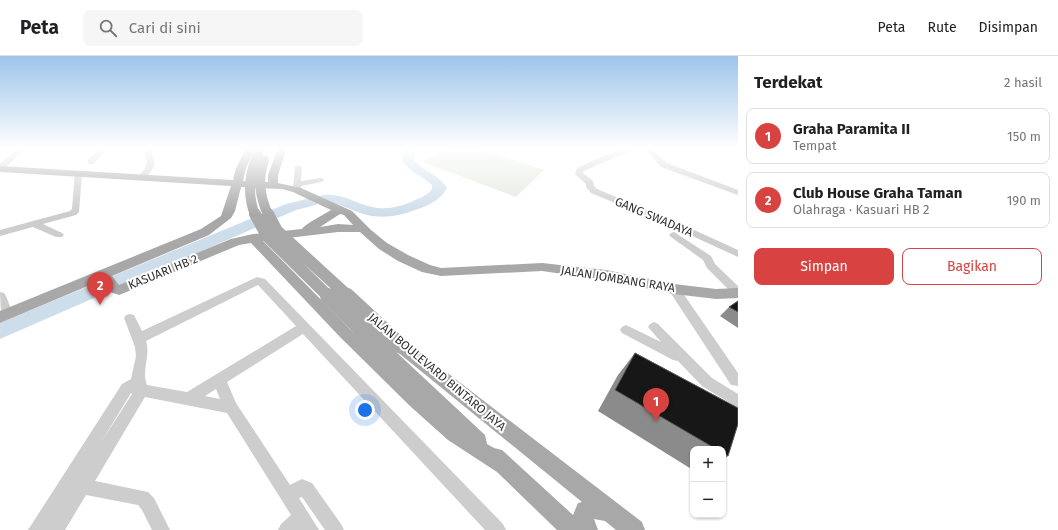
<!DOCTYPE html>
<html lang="id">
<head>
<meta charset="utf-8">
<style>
	body { margin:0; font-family:"Fira Sans",sans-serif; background:#f6f6f6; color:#202124 }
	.controls { position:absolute; right:12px; bottom:12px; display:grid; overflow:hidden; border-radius:8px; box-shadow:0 1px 3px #0004 }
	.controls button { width:36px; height:36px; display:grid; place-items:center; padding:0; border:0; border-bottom:1px solid #e0e0e0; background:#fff; color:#202124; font:20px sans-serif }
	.you { position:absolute; left:365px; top:354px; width:14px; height:14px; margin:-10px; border:3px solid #fff; border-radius:50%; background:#1a73e8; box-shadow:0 0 0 6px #1a73e833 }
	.badge { display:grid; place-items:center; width:26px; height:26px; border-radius:50%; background:#d84342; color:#fff; font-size:13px; font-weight:700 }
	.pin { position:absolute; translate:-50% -33px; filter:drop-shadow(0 1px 2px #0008) }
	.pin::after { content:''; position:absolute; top:21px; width:14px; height:12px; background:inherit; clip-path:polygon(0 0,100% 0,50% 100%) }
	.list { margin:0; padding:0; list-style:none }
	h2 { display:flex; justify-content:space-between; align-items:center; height:52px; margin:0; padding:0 16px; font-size:17px }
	h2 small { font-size:13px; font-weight:400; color:#757577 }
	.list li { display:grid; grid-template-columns:26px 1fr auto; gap:12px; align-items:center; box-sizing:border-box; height:56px; margin:0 8px 8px; padding:0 8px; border:1px solid #e0e0e0; border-radius:8px }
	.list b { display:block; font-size:15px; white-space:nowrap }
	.list p { margin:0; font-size:13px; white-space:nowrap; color:#757577 }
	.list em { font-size:13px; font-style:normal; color:#757577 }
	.actions { display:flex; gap:8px; padding:12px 16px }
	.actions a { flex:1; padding:9px 0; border:1px solid #d84342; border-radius:8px; text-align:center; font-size:14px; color:#d84342 }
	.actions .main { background:#d84342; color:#fff }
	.icon { flex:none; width:22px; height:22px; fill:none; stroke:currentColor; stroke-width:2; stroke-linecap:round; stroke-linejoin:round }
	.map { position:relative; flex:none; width:738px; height:474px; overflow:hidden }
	header { display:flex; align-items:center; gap:24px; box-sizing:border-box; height:56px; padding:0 20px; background:#fff; border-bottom:1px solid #e0e0e0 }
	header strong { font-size:19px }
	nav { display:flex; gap:22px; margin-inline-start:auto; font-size:14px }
	.search { width:280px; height:36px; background:#f6f6f6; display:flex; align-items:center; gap:10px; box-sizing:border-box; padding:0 14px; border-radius:8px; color:#757577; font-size:15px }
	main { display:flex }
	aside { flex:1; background:#fff }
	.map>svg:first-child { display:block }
	.green { fill:#e2e9dd }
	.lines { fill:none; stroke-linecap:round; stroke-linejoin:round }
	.river { fill:#ceddea; fill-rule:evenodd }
	.minor { fill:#cdcdcd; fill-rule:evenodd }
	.major { fill:#a8a8a8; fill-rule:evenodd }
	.major-bridge-far2 { stroke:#a8a8a8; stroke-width:10 }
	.major-bridge-far1 { stroke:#a8a8a8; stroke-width:12 }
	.major-bridge { stroke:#a8a8a8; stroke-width:16 }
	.wall { fill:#8b8b8b }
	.building { fill:#171717; stroke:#5d5d5d }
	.labels { text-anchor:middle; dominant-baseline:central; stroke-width:4; stroke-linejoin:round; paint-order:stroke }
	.street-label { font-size:12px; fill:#303030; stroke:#fff }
</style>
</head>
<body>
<header>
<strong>Peta</strong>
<div class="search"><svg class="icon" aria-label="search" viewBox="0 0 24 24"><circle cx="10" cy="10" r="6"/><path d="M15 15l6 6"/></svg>Cari di sini</div>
<nav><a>Peta</a><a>Rute</a><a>Disimpan</a></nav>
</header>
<main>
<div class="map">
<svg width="738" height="474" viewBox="0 0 738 474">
	<rect width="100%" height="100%" fill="#fff"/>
	<!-- green -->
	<path class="green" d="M445,92h32l67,22 -28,27 -93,-35z"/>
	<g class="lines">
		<!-- river -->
		<path class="river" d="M403,92h12l-1,12c10,12 25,14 33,28 -6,10 -13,15 -24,19 -19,8 -39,13 -60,7 -9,-3 -17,-7 -26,-10 -6,-2 -12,-1 -18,-2l-2,-3 2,-3c20,-5 35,7 53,11 14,3 27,0 39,-5 8,-4 16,-6 21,-13v-4c-11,-10 -20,-11 -30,-24z
			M311,142l5,1 2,3 -2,3 -20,5 -296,129v-16l286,-119z"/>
		<!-- minor -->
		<path class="minor" d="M18,92h8l-23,22h-3v-6z
			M100,92h7l-13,16h-6v-4z
			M148,92h7l-3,5c5,11 1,18 -8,26h-6l-1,-2c8,-8 13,-12 7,-24z
			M627,92h16l-25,8 -34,15 -1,2 10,8 1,5 3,3 84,35 57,26v7l-63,-29 -84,-35 -5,-6v-3l-11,-10 2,-6 29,-13z
			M644,92h7l16,15 71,27v5l-77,-28z
			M295,110h6l1,2 -1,13 20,-3 4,2 -4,2 -20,4 -1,6h-6l-1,-2z
			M75,116h3l4,2 -3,38 -3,3 -33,9 19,9 2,2 -2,2h-6l-23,-10 -33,9v-6l70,-19 2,-2z
			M674,176l37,24 4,8 23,22v10l-4,-1 -27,-27 -4,-8 -32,-23 -2,-2 2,-2z
			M257,221l8,2 238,245 3,6h-21l-182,-196 -76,48 9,21 54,82 12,-6 10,4 29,41 3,6h-19l-23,-33 -3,1 20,32h-41l3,-6 10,-9 -64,-102 -82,-16 -50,84 53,11 6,6 16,32h-18l-10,-20 -4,-5 -52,-10 -21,35h-37l94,-146 9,-5 5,-23 -1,-9 -11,-29 2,-3 4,-1 4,1 8,16zM258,229l38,41 -109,66 -40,-7c-6,-15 4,-29 -1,-44zM216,333l4,10 -15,-3zM131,337l1,1 -32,50z
			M674,229l4,1 60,87v13l-7,-1 -61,-93 -1,-3 1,-3z
			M0,236l4,1 2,3 7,18 -2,3 -4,1 -4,-1 -2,-3z
			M654,266l4,2 54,54 26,16v14l-36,-22 -24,-25 -5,-1 -51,-27 -2,-3 2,-3 4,-2 35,17 -13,-15 2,-3z"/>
		<!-- major -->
		<path class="major" d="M246,92h9l-9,20 -3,13 25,1v-7l10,-27h9l-9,27v8l23,5 51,23 19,19 16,13 21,12 22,10 11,3 101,-5 64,7 68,14 42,5 22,-1v10l-22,1 -42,-5 -68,-14 -64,-9 -101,5 -19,-4 -24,-11 -19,-12 -19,-17h-22l-75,9 87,88 31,27 1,-6 6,-2 6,2 91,85 2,9 7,4 8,2 71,65 5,-12 4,-1 -187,-152 -2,-4 2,-4 6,-2 6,2 235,180 3,8h-29l-11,-9 -11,-2 4,11h-41l-60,-58 -49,-32 -38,-34 -70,-69 -89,-94 -12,2 -115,48 -5,2 -9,-3 -8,-12 -102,43v-12l201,-82 20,-13 10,-30 -231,-14v-6l233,14 3,-12zM241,131l41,2 11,3 38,18c-6,4 -26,14 -29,19l-49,5 -22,5 -112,46 -7,-9 97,-41 22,-17 4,-7zM340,158l4,1 9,10 -15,-1 -18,3z"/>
		<!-- major-bridge-far2 -->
		<path class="major-bridge-far2" d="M264,104c-7,19 -4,36 4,55
			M255,159c-9,-24 -5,-44 5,-67"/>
		<!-- major-bridge-far1 -->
		<path class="major-bridge-far1" d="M255,158l12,22 62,61
			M268,158l9,17 72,66"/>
		<!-- major-bridge -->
		<path class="major-bridge" d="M328,240l60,59
			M347,240l54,50"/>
	</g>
	<!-- wall -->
	<path class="wall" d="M738,245v27l-18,-12 9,-9z
		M635,297l103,55v16l-10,32 -5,4v-11h-30v21l-95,-59 20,-36z"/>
	<!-- building -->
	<path class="building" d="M738,245v11l-9,-5z
		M635,297l103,55v16l-10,32 -5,-3v-4h-7l-101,-59z"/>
	<!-- sky -->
	<linearGradient id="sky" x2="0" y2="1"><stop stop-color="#9dc4e9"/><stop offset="0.58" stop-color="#fff"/><stop offset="1" stop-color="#fff" stop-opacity="0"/></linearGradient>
	<rect width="738" height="159" fill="url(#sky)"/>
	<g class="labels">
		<!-- street labels -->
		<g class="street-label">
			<text transform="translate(654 161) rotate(23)">GANG SWADAYA</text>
			<text transform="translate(163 216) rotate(-22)">KASUARI HB 2</text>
			<text transform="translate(618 223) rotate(9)">JALAN JOMBANG RAYA</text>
			<text transform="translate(437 316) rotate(40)">JALAN BOULEVARD BINTARO JAYA</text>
		</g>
	</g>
</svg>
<div class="controls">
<button>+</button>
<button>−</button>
</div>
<div class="you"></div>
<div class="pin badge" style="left:656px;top:365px">1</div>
<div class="pin badge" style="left:100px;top:249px">2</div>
</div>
<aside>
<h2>Terdekat<small>2 hasil</small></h2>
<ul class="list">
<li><span class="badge">1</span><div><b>Graha Paramita II</b><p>Tempat</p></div><em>150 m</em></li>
<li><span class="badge">2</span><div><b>Club House Graha Taman</b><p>Olahraga · Kasuari HB 2</p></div><em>190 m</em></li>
</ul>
<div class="actions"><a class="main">Simpan</a><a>Bagikan</a></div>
</aside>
</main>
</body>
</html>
